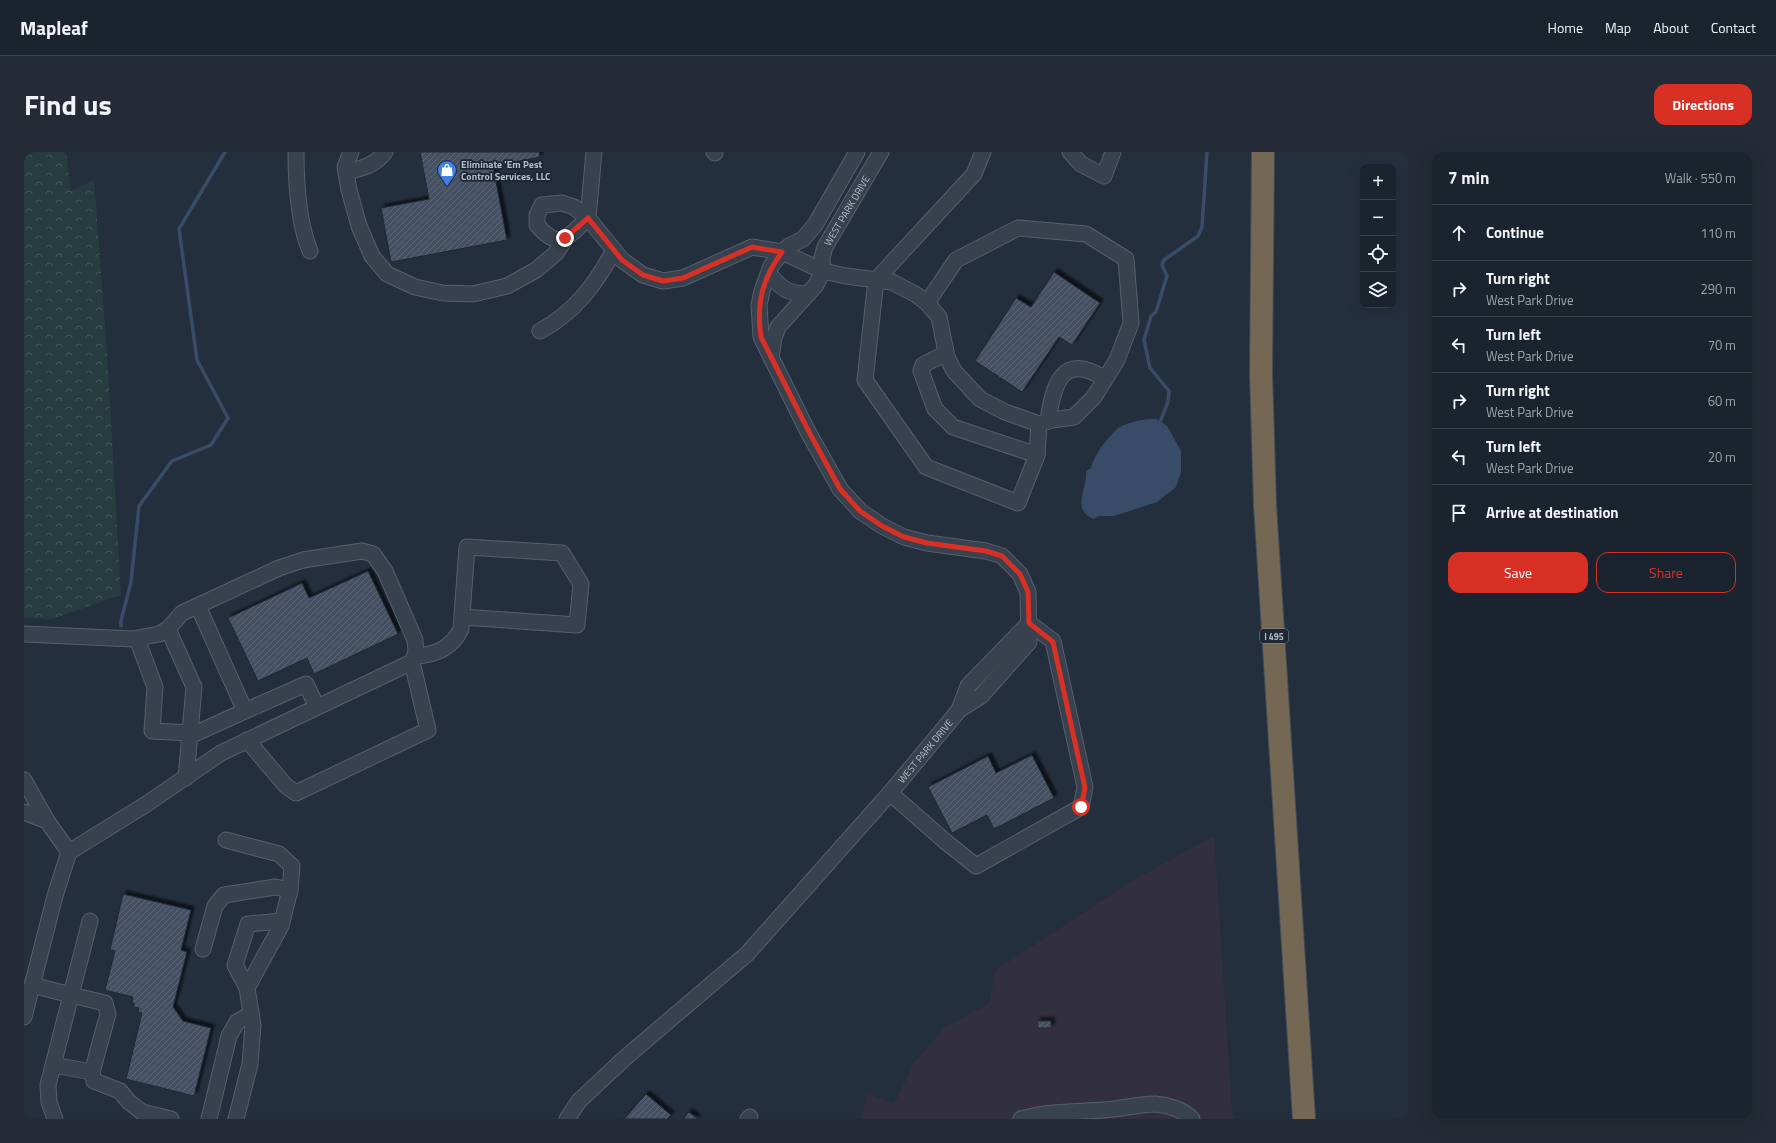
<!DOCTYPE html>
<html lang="en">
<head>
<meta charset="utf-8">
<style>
	body { margin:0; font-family:"Titillium Web",sans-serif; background:#242b36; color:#f1f3f6 }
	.controls { position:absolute; right:12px; top:12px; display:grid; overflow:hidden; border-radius:8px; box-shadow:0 4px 16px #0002 }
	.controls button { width:36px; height:36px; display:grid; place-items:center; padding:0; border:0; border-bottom:1px solid #39404a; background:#1b232e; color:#f1f3f6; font:20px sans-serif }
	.stop { position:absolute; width:12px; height:12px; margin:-9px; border:3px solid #d93025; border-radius:50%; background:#fff }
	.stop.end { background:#d93025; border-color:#fff; box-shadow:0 1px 4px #0008 }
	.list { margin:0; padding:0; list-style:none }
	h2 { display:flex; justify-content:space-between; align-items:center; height:52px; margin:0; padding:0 16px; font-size:17px }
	h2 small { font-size:13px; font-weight:400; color:#a0a4aa }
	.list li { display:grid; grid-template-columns:26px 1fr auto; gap:12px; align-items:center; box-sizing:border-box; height:56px; padding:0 16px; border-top:1px solid #39404a }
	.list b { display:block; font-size:15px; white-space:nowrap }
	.list p { margin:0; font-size:13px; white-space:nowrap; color:#a0a4aa }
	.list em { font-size:13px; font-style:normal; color:#a0a4aa }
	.actions { display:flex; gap:8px; padding:12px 16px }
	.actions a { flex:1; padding:9px 0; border:1px solid #d93025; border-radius:12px; text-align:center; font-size:14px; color:#d93025 }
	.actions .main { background:#d93025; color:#fff }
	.icon { flex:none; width:22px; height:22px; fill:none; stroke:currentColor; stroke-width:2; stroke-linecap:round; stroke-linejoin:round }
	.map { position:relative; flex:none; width:1384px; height:967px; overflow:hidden; border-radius:12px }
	header { display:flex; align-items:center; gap:24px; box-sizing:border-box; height:56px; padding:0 20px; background:#1b232e; border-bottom:1px solid #39404a }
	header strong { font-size:19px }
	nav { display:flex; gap:22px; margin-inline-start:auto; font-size:14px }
	.intro { display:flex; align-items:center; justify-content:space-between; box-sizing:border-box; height:96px; padding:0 24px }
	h1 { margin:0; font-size:28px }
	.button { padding:10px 18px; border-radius:12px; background:#d93025; color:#fff; font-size:14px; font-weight:700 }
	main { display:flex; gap:24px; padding:0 24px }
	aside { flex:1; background:#1b232e; border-radius:12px; box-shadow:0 4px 16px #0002 }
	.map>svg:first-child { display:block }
	.medical { fill:#32303f }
	.park { fill:url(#park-crowns) }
	.water { fill:#394c67 }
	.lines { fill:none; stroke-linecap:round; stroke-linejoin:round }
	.stream { stroke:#394c67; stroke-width:3.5 }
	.building { fill:url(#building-hatch); stroke:#1f2835; filter:url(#shadow) }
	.minor-casing { stroke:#565f6c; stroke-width:17 }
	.highway-casing { stroke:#434c59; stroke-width:24 }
	.minor { stroke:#38414e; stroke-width:15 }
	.highway { stroke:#746855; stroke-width:22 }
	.route { stroke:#d93025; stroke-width:5 }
	.labels { text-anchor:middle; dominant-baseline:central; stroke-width:3.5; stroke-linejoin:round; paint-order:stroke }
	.shield { fill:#1d2633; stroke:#878f9c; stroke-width:1 }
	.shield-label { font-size:9px; font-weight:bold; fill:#b4bcc9 }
	.poi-label { font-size:10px; font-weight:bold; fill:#b4bcc9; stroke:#1d2633; text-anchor:start }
	.street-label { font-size:10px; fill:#b4bcc9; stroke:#1d2633 }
</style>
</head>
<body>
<header>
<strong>Mapleaf</strong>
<nav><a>Home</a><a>Map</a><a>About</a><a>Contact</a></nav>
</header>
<div class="intro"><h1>Find us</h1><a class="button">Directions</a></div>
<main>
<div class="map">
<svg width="1384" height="967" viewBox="0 0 1384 967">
	<defs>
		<pattern id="park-crowns" width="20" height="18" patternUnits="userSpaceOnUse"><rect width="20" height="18" fill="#263c3f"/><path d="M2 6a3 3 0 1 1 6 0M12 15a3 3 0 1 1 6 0" fill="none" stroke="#435659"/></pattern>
		<pattern id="building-hatch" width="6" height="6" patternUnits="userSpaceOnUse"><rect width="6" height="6" fill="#455162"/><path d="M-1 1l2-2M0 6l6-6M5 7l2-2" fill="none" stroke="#5d6877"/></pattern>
		<filter id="shadow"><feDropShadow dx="3.5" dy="-3.5" stdDeviation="1" flood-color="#0009"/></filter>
	</defs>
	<rect width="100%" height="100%" fill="#242f3e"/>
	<!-- medical -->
	<path class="medical" d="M1190,684l18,275 2,8h-373l7,-25 26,10 20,-41 31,-36 44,-23 7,-34 136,-89z"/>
	<!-- park -->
	<path class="park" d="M0,0h42l5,39 23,-11 13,173 14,242 -69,24 -28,-1z"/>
	<!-- water -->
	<path class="water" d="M1123,267h10l10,7 14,25v21l-5,15 -19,15 -43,14h-16l-4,3c-24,-10 -6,-31 -8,-48l5,-3c3,-14 16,-29 26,-39 7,-6 21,-8 30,-10z"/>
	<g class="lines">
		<!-- stream -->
		<path class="stream" d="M1136,270l8,-20 1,-11 -19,-23 -6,-28 7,-24 5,-4 11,-36 -5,-11 2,-5 34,-24 4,-9 5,-75
			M97,474v-5l10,-39 8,-76 33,-45 39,-16 17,-27 -31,-58 -18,-131 46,-77"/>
	</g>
	<!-- building -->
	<path class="building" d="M396,0h119l1,5 -47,9 14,74 -116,22 -10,-54 48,-9z
		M1030,120l46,31 -28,42 -13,-8 -37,55 -47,-31 41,-63 15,9z
		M344,419l30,63 -84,40 -7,-16 -49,23 -30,-63 74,-35 7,15z
		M1008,603l22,43 -60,31 -7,-14 -35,18 -24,-46 60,-31 8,17z
		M99,742l68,16 -10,40 6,2 -14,55 10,14 28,7 -17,68 -68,-17 16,-66 -4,-1 1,-4 -5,-1v-4h-2l1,-6 -28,-7 10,-39 -5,-1z
		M1013,869h14v7h-13z
		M622,942l25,21 -4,4h-43z
		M665,960l9,7h-15z"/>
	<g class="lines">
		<defs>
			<g id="minor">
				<path d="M272,0c0,30 2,70 14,99"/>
				<path d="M327,0l-6,15 4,23 10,36 13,30 15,18 28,13 28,6 30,1 34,-8 29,-16 20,-17 10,-15"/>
				<path d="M570,0l-6,66c-21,19 -28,34 -51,7v-10l5,-10 20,-2 12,4 14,11 34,42 21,15 20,6 20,-3 69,-31 30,5 41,19 23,5 46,6 23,12 12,9 12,14 8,40 7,14 26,28 25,13 34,12"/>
				<path d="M690,0l1,1"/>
				<path d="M833,0l-42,73 -12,14 -14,7 -7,6 -11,14 -9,25 -3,14 2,32 46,93 33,59 20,22 22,15 22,11 23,6 59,8 16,5 18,18 8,18 1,50 -48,54 -22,14"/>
				<path d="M959,0l-9,22 -98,106 -11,100 61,87 92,36 19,-48"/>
				<path d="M1046,0l11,12 23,12 9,-24"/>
				<path d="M322,20c15,-3 30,-7 39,-20"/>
				<path d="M745,122c13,15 19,20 39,20"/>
				<path d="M903,151l29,-43 62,-32 68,6 40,25 5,64 -14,37 -23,37 -20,20 -22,3 -13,4 -2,31 -84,-28 -18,-18 -14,-38 2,-6 23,-12"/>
				<path d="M516,179c34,-18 56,-47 74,-81"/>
				<path id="s1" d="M747,206l3,-20 4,-11 38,-42 7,-14 -1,-13 3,-11 56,-95"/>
				<path d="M1024,269c5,-36 14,-70 57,-42"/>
				<path d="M174,454l47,105 61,-27 11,23"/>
				<path d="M144,477l26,58 -8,91"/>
				<path d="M0,482l109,5 26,-5 9,-5 14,-16 97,-45 24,-8 59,-9 11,3 12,17 30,69 1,12 -4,10 -191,91 -76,52 -76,47 -14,44 -31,121"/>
				<path d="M113,487l18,48 -3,44 39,2"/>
				<path d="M391,504c21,-1 37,-8 46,-27l6,-82 95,6 19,31 -4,41 -115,-8"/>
				<path d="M166,584l55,-25"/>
				<path d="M223,588l39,46 10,7 132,-63 -16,-68"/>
				<path d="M0,628l23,41"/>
				<path d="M866,641l56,49 30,24 105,-59 4,-20 -32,-146 -24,-18"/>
				<path d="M0,660l23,9 22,31"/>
				<path d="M179,797l12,-43 9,-11 51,-8 15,3 2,-24 -13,-12 -53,-14"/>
				<path d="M8,833l39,10 19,-74"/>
				<path d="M223,836l-12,-23 13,-41 34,-3"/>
				<path d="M29,913l39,7 2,9 26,10 9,11 13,10 29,7"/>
				<path d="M31,967l-6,-17 -1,-17 23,-90 34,8 3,11 -16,58"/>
				<path d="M185,967l20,-83 8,-14 14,-8"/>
				<path d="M212,967l14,-55 3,-39 -6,-37 34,-62 9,-36"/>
				<path id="s2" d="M543,967l12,-18 47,-44 121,-103 143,-161 55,-66 14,-17 9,-24 61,-63"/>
				<path d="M724,967l2,-2"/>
				<path d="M997,967c27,-8 55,-7 83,-9 17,-1 35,-6 52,-6 12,1 28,6 36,15"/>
			</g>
			<path id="highway" d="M1239,0l-2,221 4,132 39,614"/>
		</defs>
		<!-- minor casing -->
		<use href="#minor" class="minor-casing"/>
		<!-- highway casing -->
		<use href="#highway" class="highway-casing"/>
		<!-- minor -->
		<use href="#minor" class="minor"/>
		<!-- highway -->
		<use href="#highway" class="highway"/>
	</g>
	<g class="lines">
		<!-- route -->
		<path class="route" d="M541,86l23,-20 34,42 21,15 20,6 20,-3 69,-31 30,5c-20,27 -26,52 -21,85l47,93 32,59 20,22 22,15 22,11 23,6 59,8 16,5 18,18 8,18 1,31 24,19 32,146 -4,19"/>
	</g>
	<!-- icons -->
	<defs>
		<symbol id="shop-pin" viewBox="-11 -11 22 30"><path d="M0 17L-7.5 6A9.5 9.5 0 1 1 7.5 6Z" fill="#3f7fe0" stroke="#1d2633"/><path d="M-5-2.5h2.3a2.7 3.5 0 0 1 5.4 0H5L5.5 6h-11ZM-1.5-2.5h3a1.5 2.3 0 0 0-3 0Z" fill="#fff"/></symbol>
	</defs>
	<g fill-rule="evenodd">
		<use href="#shop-pin" x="412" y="7" width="22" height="30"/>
	</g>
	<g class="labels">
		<!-- shield labels -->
		<rect class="shield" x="1236" y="477" width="28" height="14" rx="3"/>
		<g class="shield-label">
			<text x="1250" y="484">I 495</text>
		</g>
		<!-- poi labels -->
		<g class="poi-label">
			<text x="437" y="12">Eliminate 'Em Pest<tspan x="437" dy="12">Control Services, LLC</tspan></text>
		</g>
		<!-- street labels -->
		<g class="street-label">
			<text stroke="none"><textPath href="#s1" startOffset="171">WEST PARK DRIVE</textPath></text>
			<text stroke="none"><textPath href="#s2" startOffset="515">WEST PARK DRIVE</textPath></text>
		</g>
	</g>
</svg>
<div class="controls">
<button>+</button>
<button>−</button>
<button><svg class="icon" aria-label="locate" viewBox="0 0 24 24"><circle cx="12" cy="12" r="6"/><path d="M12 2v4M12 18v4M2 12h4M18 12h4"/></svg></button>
<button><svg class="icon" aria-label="layers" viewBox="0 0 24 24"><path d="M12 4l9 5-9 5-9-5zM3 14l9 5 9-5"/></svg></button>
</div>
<div class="stop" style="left:1057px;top:655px"></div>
<div class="stop end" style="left:541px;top:86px"></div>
</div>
<aside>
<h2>7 min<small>Walk · 550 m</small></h2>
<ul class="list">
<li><svg class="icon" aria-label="ahead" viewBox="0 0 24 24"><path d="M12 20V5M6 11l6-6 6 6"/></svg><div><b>Continue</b></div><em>110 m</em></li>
<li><svg class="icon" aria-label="right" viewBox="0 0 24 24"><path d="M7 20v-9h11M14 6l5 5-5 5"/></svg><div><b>Turn right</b><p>West Park Drive</p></div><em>290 m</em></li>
<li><svg class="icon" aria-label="left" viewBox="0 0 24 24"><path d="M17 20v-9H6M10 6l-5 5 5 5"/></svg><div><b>Turn left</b><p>West Park Drive</p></div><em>70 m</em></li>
<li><svg class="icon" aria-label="right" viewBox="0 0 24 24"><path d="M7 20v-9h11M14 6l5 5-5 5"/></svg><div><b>Turn right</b><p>West Park Drive</p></div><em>60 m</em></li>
<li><svg class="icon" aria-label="left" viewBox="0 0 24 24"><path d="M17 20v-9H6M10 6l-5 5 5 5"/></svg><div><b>Turn left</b><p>West Park Drive</p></div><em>20 m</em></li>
<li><svg class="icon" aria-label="arrive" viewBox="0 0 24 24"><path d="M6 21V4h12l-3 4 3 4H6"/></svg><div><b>Arrive at destination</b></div></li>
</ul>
<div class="actions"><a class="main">Save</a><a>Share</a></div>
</aside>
</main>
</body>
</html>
